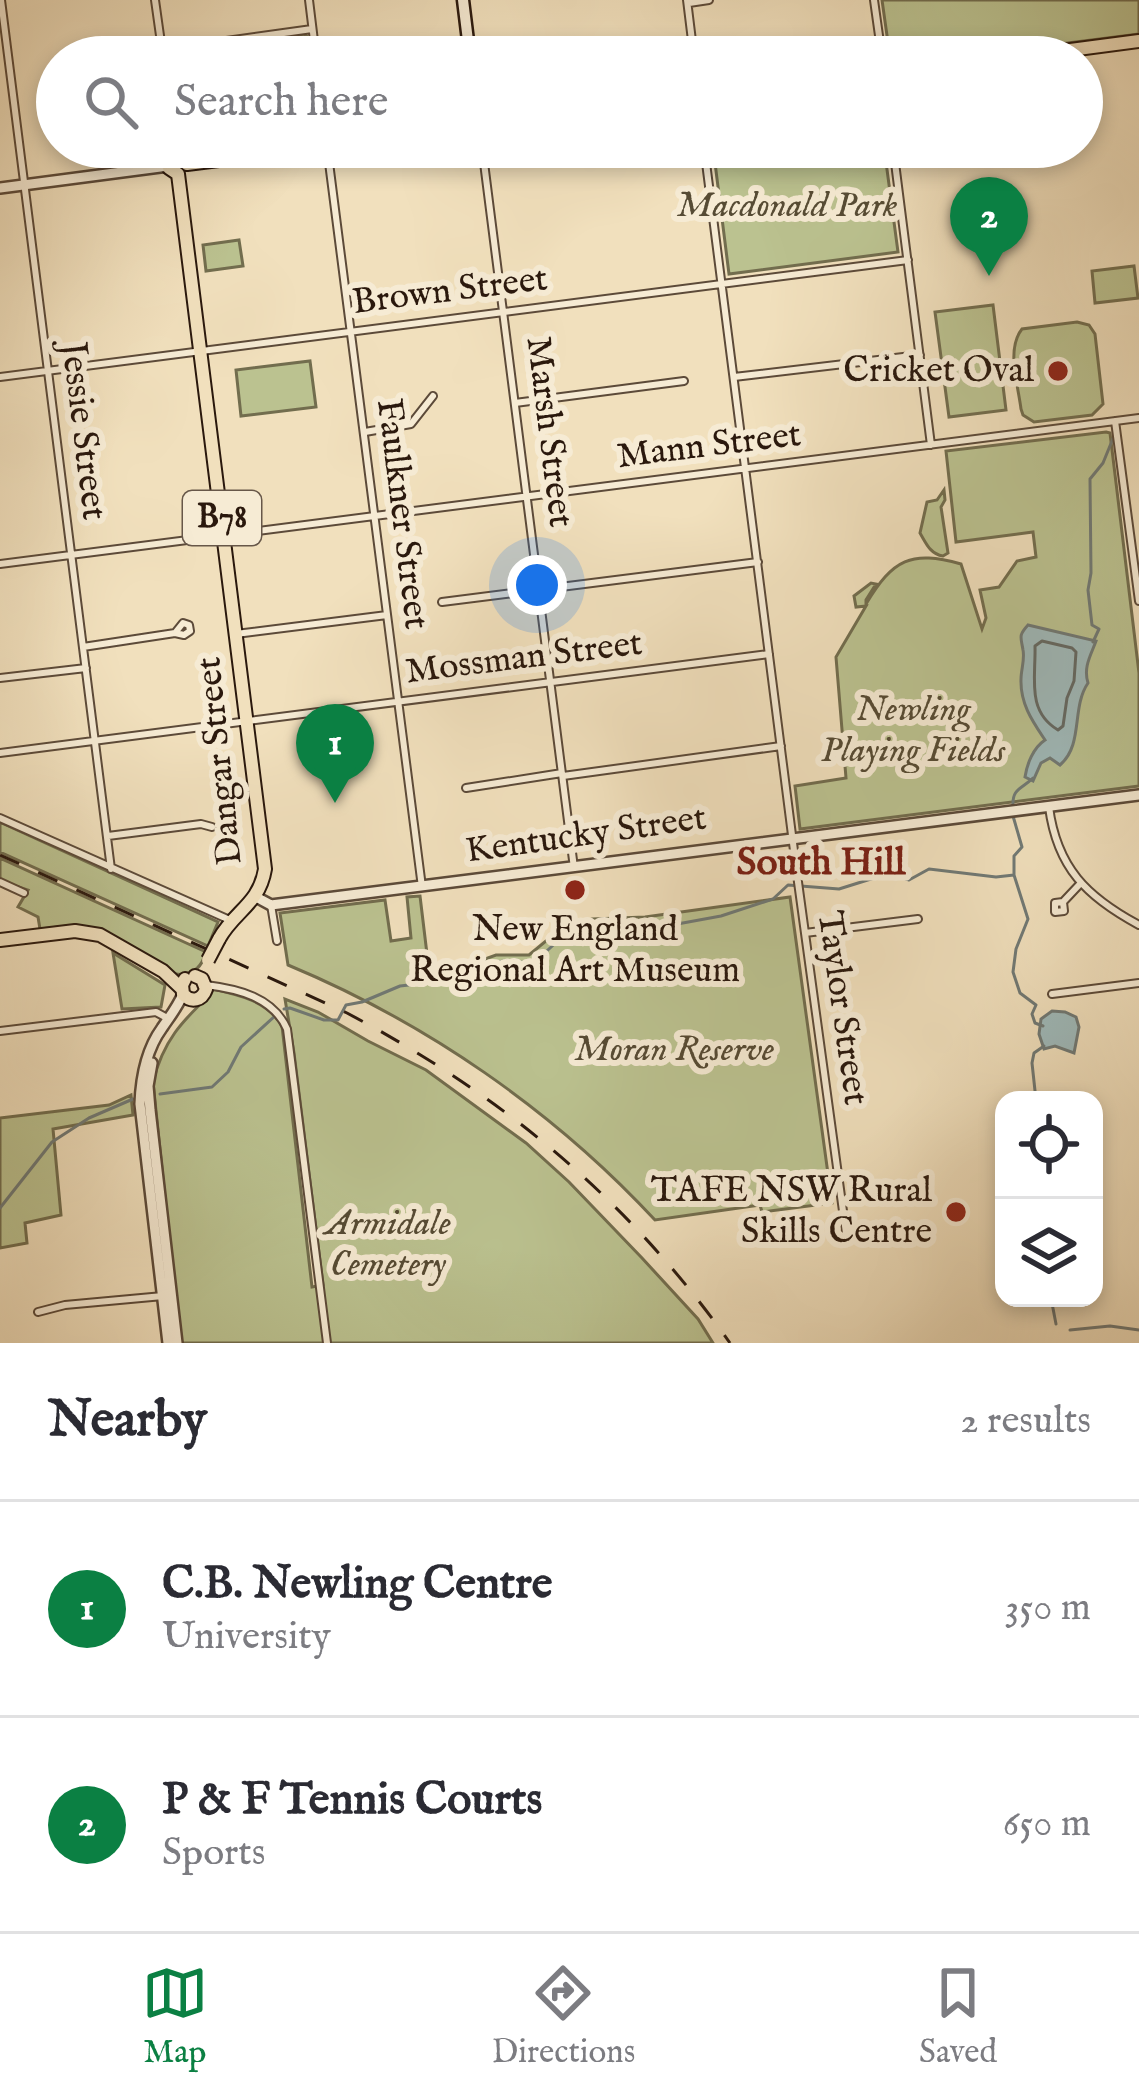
<!DOCTYPE html>
<html lang="en">
<head>
<meta charset="utf-8">
<style>
	body { margin:0; font-family:"IM FELL English",serif; background:#f2f2f3; color:#2b2b33 }
	.controls { position:absolute; right:36px; bottom:36px; display:grid; overflow:hidden; border-radius:24px; box-shadow:0 6px 18px #0003 }
	.controls button { width:108px; height:108px; display:grid; place-items:center; padding:0; border:0; border-bottom:3px solid #e1e1e2; background:#fff; color:#2b2b33; font:60px sans-serif }
	.you { position:absolute; left:537px; top:585px; width:42px; height:42px; margin:-30px; border:9px solid #fff; border-radius:50%; background:#1a73e8; box-shadow:0 0 0 18px #1a73e833 }
	.badge { display:grid; place-items:center; width:78px; height:78px; border-radius:50%; background:#0b8043; color:#fff; font-size:39px; font-weight:700 }
	.pin { position:absolute; translate:-50% -99px; filter:drop-shadow(0 3px 6px #0008) }
	.pin::after { content:''; position:absolute; top:63px; width:42px; height:36px; background:inherit; clip-path:polygon(0 0,100% 0,50% 100%) }
	.list { margin:0; padding:0; list-style:none }
	h2 { display:flex; justify-content:space-between; align-items:center; height:156px; margin:0; padding:0 48px; font-size:51px }
	h2 small { font-size:39px; font-weight:400; color:#7c7c81 }
	.list li { display:grid; grid-template-columns:78px 1fr auto; gap:36px; align-items:center; box-sizing:border-box; height:216px; padding:0 48px; border-top:3px solid #e1e1e2 }
	.list b { display:block; font-size:45px; white-space:nowrap }
	.list p { margin:0; font-size:39px; white-space:nowrap; color:#7c7c81 }
	.list em { font-size:39px; font-style:normal; color:#7c7c81 }
	.icon { flex:none; width:66px; height:66px; fill:none; stroke:currentColor; stroke-width:2; stroke-linecap:round; stroke-linejoin:round }
	.map { position:relative; flex:none; width:1139px; height:1343px; overflow:hidden }
	.search { position:absolute; background:#fff; box-shadow:0 6px 18px #0003; left:36px; right:36px; top:36px; height:132px; display:flex; align-items:center; gap:30px; box-sizing:border-box; padding:0 42px; border-radius:66px; color:#7c7c81; font-size:45px }
	.sheet { height:588px; background:#fff }
	nav { display:flex; justify-content:space-around; align-items:center; box-sizing:border-box; height:168px; border-top:3px solid #e1e1e2; background:#fff; font-size:33px; color:#7c7c81 }
	nav a { display:grid; justify-items:center; gap:6px }
	nav .on { color:#0b8043 }
	.map>svg:first-child { display:block }
	.green { fill:#bbc290; stroke:#726d4e; stroke-width:3 }
	.water { fill:#9fbabb; stroke:#707975; stroke-width:3 }
	.lines { fill:none; stroke-linecap:round; stroke-linejoin:round }
	.shore { stroke:#646964; stroke-width:3 }
	.stream { stroke:#707975; stroke-width:3 }
	.minor-casing { stroke:#5c4a39; stroke-width:10 }
	.tertiary-casing { stroke:#5c4a39; stroke-width:14 }
	.secondary-casing { stroke:#2a180d; stroke-width:15 }
	.primary-casing { stroke:#2a180d; stroke-width:16 }
	.minor { stroke:#f6ebd4; stroke-width:6 }
	.tertiary { stroke:#f6ebd4; stroke-width:9 }
	.secondary { stroke:#f6ebd4; stroke-width:10 }
	.primary { stroke:#f1e0bd; stroke-width:12 }
	.rail { stroke:#2a180d; stroke-width:3; stroke-dasharray:21 21; stroke-linecap:butt }
	.primary-bridge-casing { stroke:#2a180d; stroke-width:16; stroke-linecap:butt }
	.primary-bridge { stroke:#f1e0bd; stroke-width:12 }
	.poi-dot { fill:#8f2418; stroke:#f6ebd4; stroke-width:4.5 }
	.labels { text-anchor:middle; dominant-baseline:central; stroke-width:12; stroke-linejoin:round; paint-order:stroke }
	.shield { fill:#f6ebd4; stroke:#675749; stroke-width:3 }
	.shield-label { font-size:33px; font-weight:bold; fill:#2a180d }
	.park-label { font-size:36px; font-style:italic; fill:#564b34; stroke:#f6ebd4 }
	.street-label { font-size:36px; fill:#2a180d; stroke:#f6ebd4 }
	.poi-label { font-size:36px; fill:#2a180d; stroke:#f6ebd4; text-anchor:end }
	.neighbourhood-label { font-size:39px; font-weight:bold; fill:#7a1f14; stroke:#f6ebd4 }
</style>
</head>
<body>
<div class="map">
<svg width="1139" height="1343" viewBox="0 0 1139 1343">
	<rect width="100%" height="100%" fill="#f1e0bd"/>
	<filter id="stains"><feTurbulence type="fractalNoise" baseFrequency=".00167" numOctaves="4"/><feColorMatrix values="0 0 0 0 .2 0 0 0 0 .09 0 0 0 0 .02 0 0 0 .5 -.17"/></filter>
	<radialGradient id="worn" r=".72"><stop offset=".6" stop-color="#630" stop-opacity="0"/><stop offset="1" stop-color="#630" stop-opacity=".3"/></radialGradient>
	<!-- green -->
	<path class="green" d="M882,0h257v34l-183,23h-66z
		M304,34l5,4 2,19h-143l5,-6h3l2,5 48,-6v-5l10,-2 2,5 61,-8v-5z
		M713,147h171l14,105 -169,22z
		M239,240l4,26 -37,5 -3,-26z
		M1134,266l4,32 -43,5 -3,-32z
		M993,305l13,105 -57,7 -14,-105z
		M1077,322l12,3 6,9 8,70 -11,11 -58,7 -11,-7 -2,-6c-3,-25 -15,-60 1,-80z
		M310,361l6,46 -75,9 -5,-46z
		M1106,432l4,1 29,240v113l-339,43 -5,-43 51,-8 -10,-121 30,-51 -10,1 -2,-11 17,-13 5,1 -10,16v4c27,-45 45,-54 95,-40l21,65 4,-11 -6,-28 19,-3 18,-26 19,-4 -3,-25 -77,10 -10,-91z
		M944,490l1,10 -4,7 7,46 -5,3c-13,-2 -17,-13 -23,-23l7,-31 10,-2z
		M0,822l218,100 -10,24 -208,-94z
		M0,858l206,94c-5,18 -16,26 -35,21l-71,-43 -33,-4 -27,3 -2,-12 -20,-10 10,-17 -28,-9z
		M420,896l10,83 66,-24h33l29,-24 34,-12 53,-2 145,-20 42,306 -70,9 -2,-7 -105,15c-102,-110 -230,-198 -367,-255l-8,-52 105,-13 6,41 20,-3 -4,-41z
		M113,953l52,32 -4,22 -39,2z
		M213,989c27,6 54,12 69,37l30,261 11,-2 -29,-232 -9,-54 33,13 50,29 58,29 100,73 43,39 73,76 56,61 15,24h-533l-27,-261c10,-41 29,-61 58,-88z
		M131,1095l2,20 -80,14 8,86 -36,8 2,20 -27,5v-130l109,-13z"/>
	<!-- water -->
	<path class="water" d="M1028,625l68,16c-5,14 -13,26 -8,42 -17,25 -4,61 -28,82l-10,-7 -9,5 -8,18 -8,-4c2,-13 8,-29 20,-37 -12,-18 -25,-36 -24,-61 0,-9 4,-20 2,-29 -2,-13 -5,-14 5,-25z
		M1052,1011l13,1 11,5 3,10 -5,26 -19,-7 -11,3 -5,-15 2,-15z"/>
	<g class="lines">
		<!-- shore -->
		<path class="shore" d="M1042,641l30,7 4,4 -2,29 -7,17 -4,28 -5,4c-32,-19 -22,-53 -23,-84z"/>
		<!-- stream -->
		<path class="stream" d="M1093,642l6,-13 -7,-4 -4,-35 3,-17 -1,-94 13,-16 11,-27
			M1013,806c-1,-18 9,-17 20,-28
			M1013,816l9,31 -8,9v19l14,44 -12,30 -3,23 7,21 16,12 -4,9 3,9 8,3
			M284,1009l6,-1 34,12h14l8,-15 16,-3 38,-16 63,-7 23,-13 17,-5 31,2 31,-29 29,-8 24,5 43,-4 60,-11 52,-17 15,-14 51,4 51,-16 19,7 20,-11 67,8 18,-2
			M160,1094l52,-7 16,-15 13,-25 34,-31
			M1036,1100l-4,-37 2,-10 10,-7
			M0,1208l52,-66 37,-24 44,-19
			M1051,1298l5,26
			M1070,1330l40,-4 29,4"/>
		<defs>
			<path id="minor" d="M1,0l110,869
				M155,0l8,57
				M309,0l7,57
				M687,0l7,57
				M874,0l8,57
				M689,3l20,-3
				M162,50l150,-21
				M327,147l95,740
				M482,147l92,721
				M704,147l94,735 48,351
				M893,147l38,298
				M0,377l908,-117
				M734,377l186,-22
				M515,403l169,-22
				M1115,421l24,180
				M365,432l46,-8 22,-28
				M0,564l1139,-146
				M442,602l316,-40
				M175,633l8,-10 6,2 1,6
				M236,634l151,-19
				M83,647l92,-14 9,2 6,-4
				M0,678l86,-10
				M0,753l769,-99
				M563,776l218,-30
				M466,788l96,-15
				M1049,807c8,61 38,90 90,118
				M0,818l232,103
				M108,836l93,-12 11,3
				M0,882l24,11
				M1063,902l1,9 -9,1v-9l8,-1 16,-17
				M271,905l6,36
				M805,933l113,-14
				M206,985c32,4 67,12 81,44l40,314
				M1052,994l87,-11
				M0,1031l156,-19 11,6
				M38,1312l27,-7 98,-9"/>
			<path id="tertiary" d="M0,188l168,-22
				M256,897l15,8 868,-110
				M152,1063l-4,23 2,24 27,233
				M168,1343l-28,-239c1,-27 6,-54 22,-76 8,-12 15,-20 21,-34"/>
			<path id="secondary" d="M463,0l7,57"/>
			<path id="primary" d="M1017,57l122,-16
				M187,164l138,-17
				M178,174l87,695c-6,36 -31,42 -46,70
				M178,174l-9,-6 1,-9 8,-4 9,9
				M0,940l75,-9 25,4 63,36 18,17
				M185,979l-3,6 1,9c8,9 19,7 23,-5l-4,-10 -7,-3"/>
		</defs>
		<!-- minor casing -->
		<use href="#minor" class="minor-casing"/>
		<!-- tertiary casing -->
		<use href="#tertiary" class="tertiary-casing"/>
		<!-- secondary casing -->
		<use href="#secondary" class="secondary-casing"/>
		<!-- primary casing -->
		<use href="#primary" class="primary-casing"/>
		<!-- minor -->
		<use href="#minor" class="minor"/>
		<!-- tertiary -->
		<use href="#tertiary" class="tertiary"/>
		<!-- secondary -->
		<use href="#secondary" class="secondary"/>
		<!-- primary -->
		<use href="#primary" class="primary"/>
		<!-- rail -->
		<path class="rail" d="M0,855l347,158c155,82 281,186 383,330"/>
		<defs>
			<path id="primary-bridge" d="M208,960l11,-21"/>
		</defs>
		<!-- primary-bridge casing -->
		<use href="#primary-bridge" class="primary-bridge-casing"/>
		<!-- primary-bridge -->
		<use href="#primary-bridge" class="primary-bridge"/>
	</g>
	<!-- markers -->
	<g class="poi-dot">
		<circle cx="1058" cy="371" r="12"/>
		<circle cx="575" cy="890" r="12"/>
		<circle cx="956" cy="1212" r="12"/>
	</g>
	<g class="labels">
		<!-- shield labels -->
		<rect class="shield" x="183" y="491" width="78" height="54" rx="9"/>
		<g class="shield-label">
			<text x="222" y="518">B78</text>
		</g>
		<!-- park labels -->
		<g class="park-label">
			<text x="787" y="206">Macdonald Park</text>
			<text x="913" y="710">Newling<tspan x="913" dy="41">Playing Fields</tspan></text>
			<text x="674" y="1050">Moran Reserve</text>
			<text x="388" y="1224">Armidale<tspan x="388" dy="41">Cemetery</tspan></text>
		</g>
		<!-- street labels -->
		<g class="street-label">
			<text transform="translate(450 291) rotate(-7)">Brown Street</text>
			<text transform="translate(83 431) rotate(83)">Jessie Street</text>
			<text transform="translate(549 432) rotate(83)">Marsh Street</text>
			<text transform="translate(709 446) rotate(-7)">Mann Street</text>
			<text transform="translate(402 514) rotate(83)">Faulkner Street</text>
			<text transform="translate(524 658) rotate(-7)">Mossman Street</text>
			<text transform="translate(220 761) rotate(-96)">Dangar Street</text>
			<text transform="translate(586 835) rotate(-8)">Kentucky Street</text>
			<text transform="translate(842 1008) rotate(82)">Taylor Street</text>
		</g>
		<!-- poi labels -->
		<g class="poi-label">
			<text x="1034" y="371">Cricket Oval</text>
			<text x="575" y="930" text-anchor="middle">New England<tspan x="575" dy="41">Regional Art Museum</tspan></text>
			<text x="932" y="1191">TAFE NSW Rural<tspan x="932" dy="41">Skills Centre</tspan></text>
		</g>
		<!-- neighbourhood labels -->
		<g class="neighbourhood-label">
			<text x="821" y="863">South Hill</text>
		</g>
	</g>
	<rect width="100%" height="100%" filter="url(#stains)"/>
	<rect width="100%" height="100%" fill="url(#worn)"/>
</svg>
<div class="controls">
<button><svg class="icon" aria-label="locate" viewBox="0 0 24 24"><circle cx="12" cy="12" r="6"/><path d="M12 2v4M12 18v4M2 12h4M18 12h4"/></svg></button>
<button><svg class="icon" aria-label="layers" viewBox="0 0 24 24"><path d="M12 4l9 5-9 5-9-5zM3 14l9 5 9-5"/></svg></button>
</div>
<div class="you"></div>
<div class="pin badge" style="left:335px;top:803px">1</div>
<div class="pin badge" style="left:989px;top:276px">2</div>
<div class="search"><svg class="icon" aria-label="search" viewBox="0 0 24 24"><circle cx="10" cy="10" r="6"/><path d="M15 15l6 6"/></svg>Search here</div>
</div>
<section class="sheet">
<h2>Nearby<small>2 results</small></h2>
<ul class="list">
<li><span class="badge">1</span><div><b>C.B. Newling Centre</b><p>University</p></div><em>350 m</em></li>
<li><span class="badge">2</span><div><b>P &amp; F Tennis Courts</b><p>Sports</p></div><em>650 m</em></li>
</ul>
</section>
<nav>
<a class="on"><svg class="icon" aria-label="map" viewBox="0 0 24 24"><path d="M3 6l6-2 6 2 6-2v14l-6 2-6-2-6 2zM9 4v14M15 6v14"/></svg>Map</a>
<a><svg class="icon" aria-label="directions" viewBox="0 0 24 24"><path d="M12 3l9 9-9 9-9-9zM9 14v-3h6M13 9l2 2-2 2"/></svg>Directions</a>
<a><svg class="icon" aria-label="saved" viewBox="0 0 24 24"><path d="M7 4h10v16l-5-4-5 4z"/></svg>Saved</a>
</nav>
</body>
</html>
